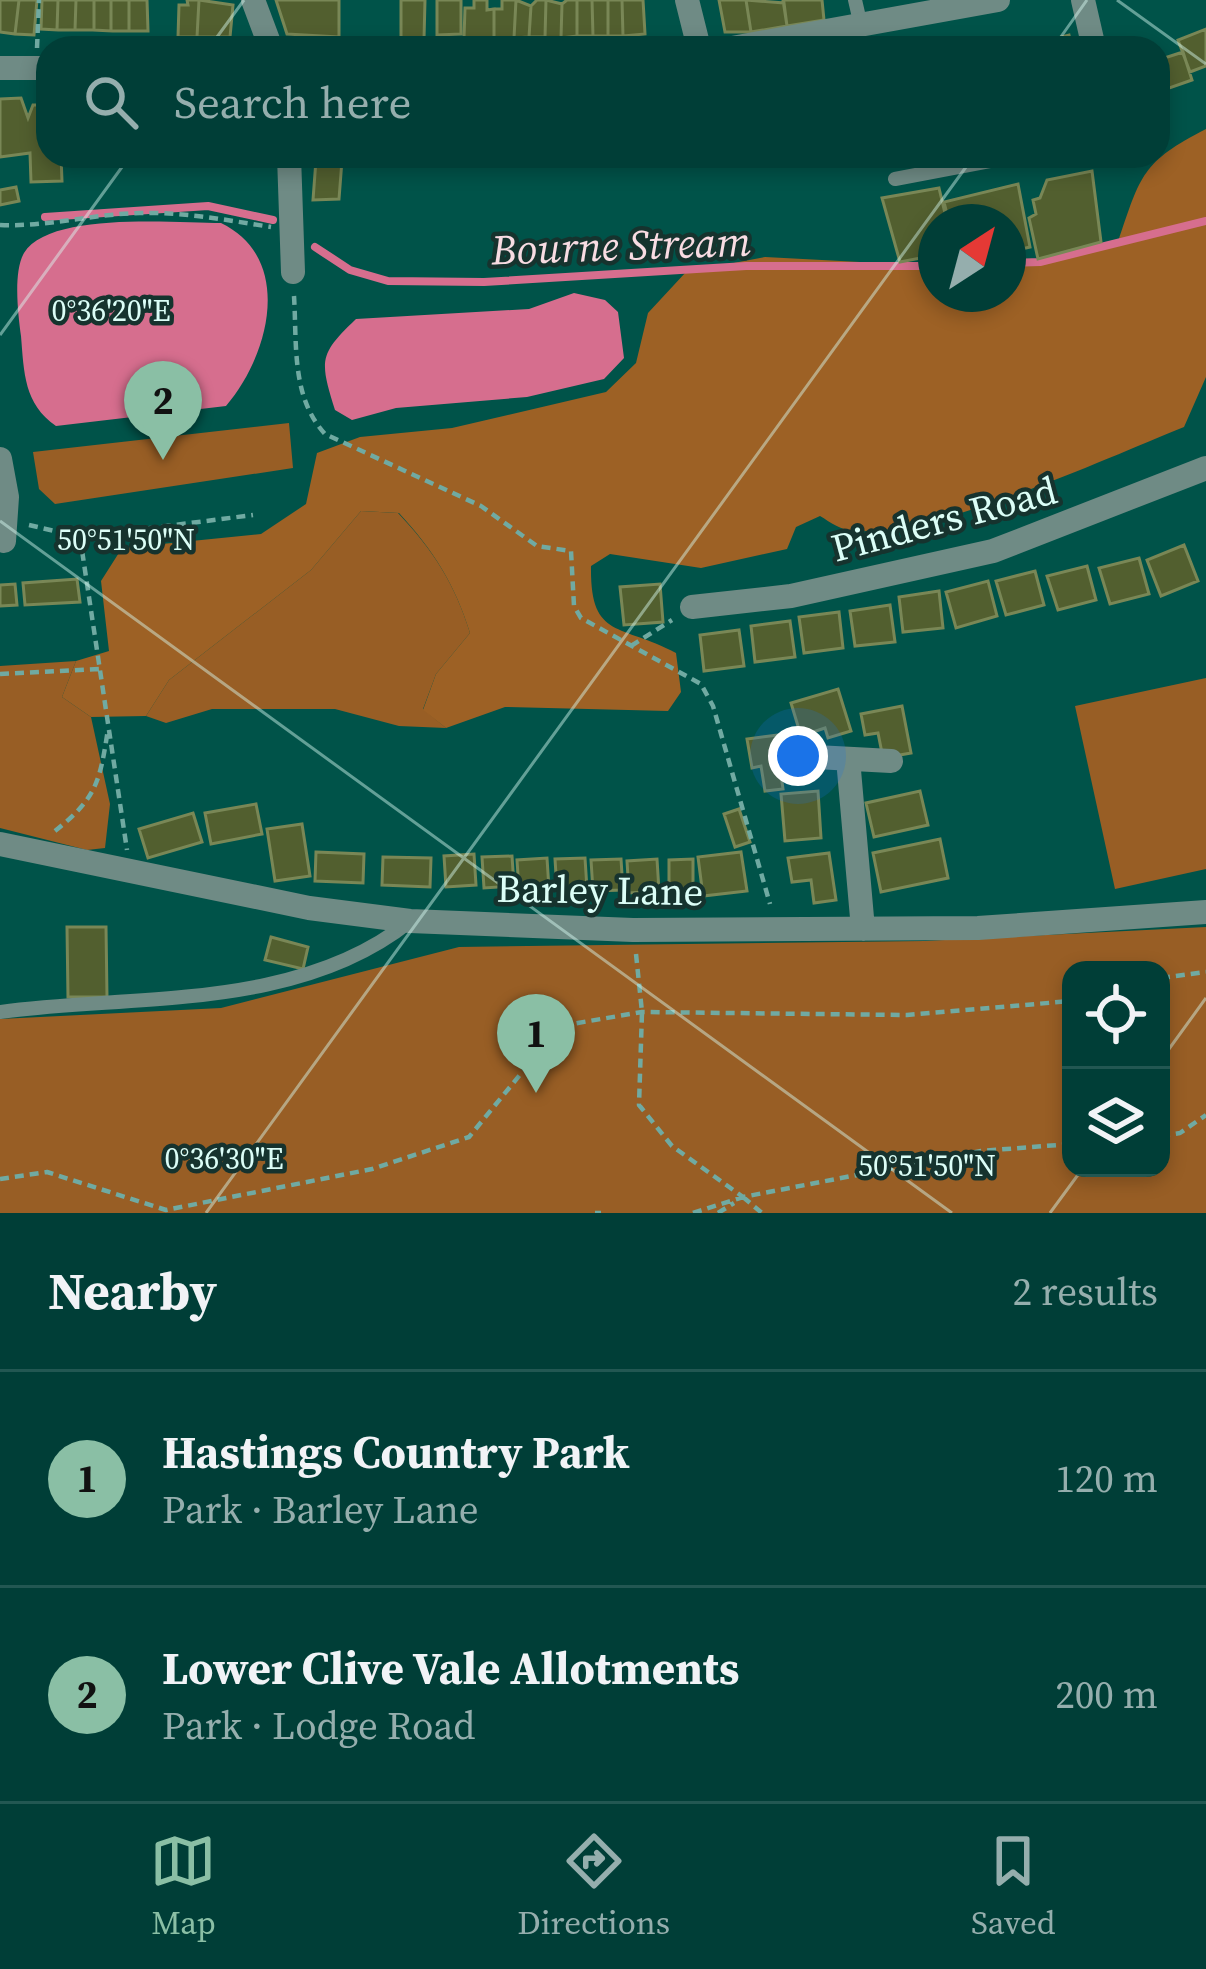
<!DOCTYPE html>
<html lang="en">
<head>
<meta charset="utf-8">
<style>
	body { margin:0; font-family:"Source Serif 4",serif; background:#0a453f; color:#f1f3f6 }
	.controls { position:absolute; right:36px; bottom:36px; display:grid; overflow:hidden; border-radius:24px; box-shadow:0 6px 18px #0003 }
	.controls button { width:108px; height:108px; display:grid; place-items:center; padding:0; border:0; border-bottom:3px solid #225752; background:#003e37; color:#f1f3f6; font:60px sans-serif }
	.compass { position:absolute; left:918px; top:204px; width:108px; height:108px; border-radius:50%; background:#003e37; box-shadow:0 6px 18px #0003; rotate:36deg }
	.you { position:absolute; left:798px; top:756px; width:42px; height:42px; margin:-30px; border:9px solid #fff; border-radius:50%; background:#1a73e8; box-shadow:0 0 0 18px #1a73e833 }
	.badge { display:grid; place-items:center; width:78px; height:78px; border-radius:50%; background:#8abfa5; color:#111; font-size:39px; font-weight:700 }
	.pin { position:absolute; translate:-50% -99px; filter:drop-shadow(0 3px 6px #0008) }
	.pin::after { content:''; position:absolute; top:63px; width:42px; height:36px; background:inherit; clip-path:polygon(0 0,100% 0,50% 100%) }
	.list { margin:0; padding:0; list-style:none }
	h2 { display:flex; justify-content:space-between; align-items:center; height:156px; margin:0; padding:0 48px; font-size:51px }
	h2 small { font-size:39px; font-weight:400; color:#95aead }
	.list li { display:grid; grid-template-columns:78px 1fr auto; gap:36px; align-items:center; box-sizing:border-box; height:216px; padding:0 48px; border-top:3px solid #225752 }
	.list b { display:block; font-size:45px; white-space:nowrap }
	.list p { margin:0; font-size:39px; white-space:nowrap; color:#95aead }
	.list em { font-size:39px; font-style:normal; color:#95aead }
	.icon { flex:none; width:66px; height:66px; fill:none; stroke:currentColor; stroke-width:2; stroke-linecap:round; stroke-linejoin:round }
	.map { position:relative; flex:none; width:1206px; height:1213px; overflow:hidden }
	.search { position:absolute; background:#003e37; box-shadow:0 6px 18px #0003; left:36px; right:36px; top:36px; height:132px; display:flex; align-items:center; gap:30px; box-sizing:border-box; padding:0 42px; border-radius:36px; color:#95aead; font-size:45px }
	.sheet { height:588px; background:#003e37 }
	nav { display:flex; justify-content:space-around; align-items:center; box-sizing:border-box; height:168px; border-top:3px solid #225752; background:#003e37; font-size:33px; color:#95aead }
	nav a { display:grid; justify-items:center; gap:6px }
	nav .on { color:#8abfa5 }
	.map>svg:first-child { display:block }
	.green { fill:#985e25; fill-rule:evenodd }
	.forest { fill:#9d6125 }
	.water { fill:#d66e8e }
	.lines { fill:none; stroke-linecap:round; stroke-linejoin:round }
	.stream { stroke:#d66e8e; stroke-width:8 }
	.building { fill:#525f2f; stroke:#798756; stroke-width:3 }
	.path { stroke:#70aaa2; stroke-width:4.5; stroke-dasharray:9 6; stroke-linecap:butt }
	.lane { stroke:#6f8b85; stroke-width:14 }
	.street { stroke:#6f8b85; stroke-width:24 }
	.ticks { fill:none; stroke:#dcfef7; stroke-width:3; stroke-opacity:0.45 }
	.labels { text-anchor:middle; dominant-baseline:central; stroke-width:9; stroke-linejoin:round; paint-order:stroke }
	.street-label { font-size:39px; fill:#dcfef7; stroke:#16332e }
	.water-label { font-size:42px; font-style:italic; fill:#f9dce3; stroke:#16332e }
	.ticks-label { font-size:30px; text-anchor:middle; fill:#dcfef7; stroke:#16332e; stroke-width:9; stroke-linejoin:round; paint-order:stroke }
</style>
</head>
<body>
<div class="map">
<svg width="1206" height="1213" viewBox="0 0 1206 1213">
	<rect width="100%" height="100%" fill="#005349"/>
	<!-- green -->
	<path class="green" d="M289,423l4,45 -238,36 -16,-15 -6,-37z
		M361,511l37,2c35,37 57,71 72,120l-34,41 -13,35 23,19 -47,-2 -64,-17h-123l-46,14 -20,-7 23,-36 142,-110z
		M76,661l-14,36 29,20 19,87 -5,44 -18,2 -87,-22v-162z
		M1206,678v191l-91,20 -40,-183z
		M1206,927v286h-1206v-194l221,-11 238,-61 466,-6zM1071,970h90v198h-90z"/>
	<!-- forest -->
	<path class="forest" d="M1206,129v248l-22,50c-82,33 -246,109 -330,104 -12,0 -24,-9 -34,-15l-24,11 -9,22 -86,19 -91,-14 -19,12c-1,74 29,57 85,87l5,39 -13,19 -163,-4 -59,21 -23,-18 13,-36 34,-41c-15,-49 -37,-83 -71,-120l-38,-2 -50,59 -142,110 -23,36 -55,1 -29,-20 14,-36 33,-10 -8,-70 21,-33 139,-14 45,-30 11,-51 43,-16 92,-9 154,-36 30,-29 12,-50 38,-41 79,-15 171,9v28h72v-31l45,-1 65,-20c23,-68 24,-80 88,-113z"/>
	<!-- water -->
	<path class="water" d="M221,223c74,36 48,133 5,183l-170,20c-32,-22 -32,-53 -35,-90 -3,-22 -8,-64 3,-83 25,-42 152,-30 197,-30z
		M574,293l31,7 13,12 6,46 -20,21 -77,18 -131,11 -44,12 -17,-10c-15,-49 -17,-55 21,-91l173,-10z"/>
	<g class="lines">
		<!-- stream -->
		<path class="stream" d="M45,217l163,-11 65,14
			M315,247l35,23 38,11 96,1 262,-16h190
			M1008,263l32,-1 166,-41"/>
	</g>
	<!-- building -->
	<path class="building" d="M0,0h19l-4,34 -15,-2z
		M19,0h18l-3,35 -19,-1z
		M42,0h16l-1,30 -16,-1z
		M58,0h18l-1,30h-18z
		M76,0h18v30h-19z
		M94,0h17v31l-17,-1z
		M111,0h18v31h-18z
		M129,0h18l1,31h-19z
		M187,0h12l-2,37h-19l1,-32h9z
		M199,0l34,5 -3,32h-33z
		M276,0h63v37l-52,-3z
		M401,0h24l-1,39 -23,1z
		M437,0h24v34l-24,1z
		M474,0h13v10l7,-1v29h-30l1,-30h9z
		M502,0h14l-2,38h-20v-29h8z
		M516,0l15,6 -2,31 -15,1z
		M537,0h9l-1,37h-16l2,-31z
		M546,0l16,4 -1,34h-16z
		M567,0h10v36l-16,2 1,-34z
		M577,0h15l1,36h-16z
		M592,0h16v36h-15z
		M608,0h14l1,36h-15z
		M622,0h21l2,34 -22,2z
		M719,0h27l5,32h-26z
		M746,0l38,3 3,23 -36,6z
		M783,0h39l2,20 -37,6z
		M1206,29v37l-16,6 -12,-32z
		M1069,35l3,13h-21l-2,-8z
		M1183,52l9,28 -34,12v-32z
		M21,98l7,20 5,-13h15v51h13l1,25 -31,1 -1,-29 -30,4v-58z
		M79,156h42v9l-42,-1z
		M316,160h26l-3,39 -26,1z
		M1092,171l9,71 -63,17 -9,-41 7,-4 -3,-14 7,-2 7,-18z
		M1018,184l12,63 -22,5v-30h-59l-5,-20z
		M16,187l3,14 -19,4v-15z
		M939,188l8,34h-11v33l-36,7 -18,-64z
		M1184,545l14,36 -37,15 -14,-36z
		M1139,558l10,36 -39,10 -11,-36z
		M1087,566l9,34 -38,10 -11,-34z
		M1035,571l9,34 -38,10 -10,-34z
		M77,579l3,23 -55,3 -2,-22z
		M988,581l9,35 -41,12 -10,-36z
		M15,584l2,21 -17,1v-21z
		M660,584l3,38 -39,3 -4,-38z
		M939,591l4,37 -40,4 -4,-35z
		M890,605l5,37 -40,4 -5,-35z
		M839,612l4,36 -39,5 -5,-36z
		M790,621l5,36 -40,5 -4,-36z
		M739,630l5,36 -40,5 -4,-36z
		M838,689l13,42 -23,7 -3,-10 -24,8 -10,-33z
		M902,706l9,47 -28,5 -5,-25 -13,2 -4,-21z
		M786,734l5,32 -11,2 3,21 -18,2 -4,-25 -9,2 -5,-29z
		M818,791l3,47 -36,3 -4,-47z
		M920,791l8,34 -54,12 -8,-34z
		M256,804l6,30 -51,10 -6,-31z
		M739,809l11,33 -15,5 -11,-33z
		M193,813l9,29 -54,16 -9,-29z
		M302,824l8,52 -35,5 -8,-52z
		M940,839l8,39 -67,14 -8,-39z
		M316,852l48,2 -1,29 -48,-2z
		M741,852l6,39 -44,5 -5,-39z
		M829,853l7,47 -22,3 -3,-23 -19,2 -4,-24z
		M474,854l2,31 -30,2 -2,-31z
		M512,856l2,30 -30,2 -2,-31z
		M383,857l48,1 -1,29 -48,-2z
		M547,858l2,31 -30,1 -2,-30z
		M585,858l2,31 -30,1 -2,-31z
		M621,859l2,31 -30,1 -2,-31z
		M657,859l2,32 -30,2 -2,-32z
		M693,859v39h-24v-38z
		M67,927h39l1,70h-39z
		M271,937l37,10 -5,22 -38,-9z"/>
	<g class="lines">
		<!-- path -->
		<path class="path" d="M37,48l2,-48
			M0,225c47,2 92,-11 140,-12 45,-1 86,7 131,14
			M294,296c3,48 -3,101 31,138l156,72 56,40 34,5 3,55 7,12 120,66 12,22 57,198
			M29,525l51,12 173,-22
			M80,537l47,313
			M631,646l41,-26
			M0,674l100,-5
			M55,831c42,-33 45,-50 53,-102
			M636,954l6,58 -3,93 33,41 71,51 238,-46 90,-7
			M1161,978l45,-6
			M1161,1136l19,-3 26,-18
			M0,1179l47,-7 119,38 206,-41 97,-32 91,-111 82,-14 265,3 164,-14
			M743,1197l19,16
			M595,1213h6
			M693,1213l50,-16
			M718,1213l16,-10"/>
		<!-- lane -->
		<path class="lane" d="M855,0l6,26
			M895,179l121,-23
			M0,1012c135,-18 298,-1 410,-91"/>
		<!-- street -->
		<path class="street" d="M253,0l18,48
			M687,0l12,48
			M1083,0l11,48
			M732,48l266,-48
			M0,68h48
			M289,156l4,116
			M0,459l7,38 -3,44 -4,-2
			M692,607l99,-11 202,-45 213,-83
			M797,756l94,5
			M848,759l15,170
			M0,844l309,64 101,13 223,9 345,-2 228,-16"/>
	</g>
	<!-- ticks -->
	<path class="ticks" d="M1117,0l89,64M209,48l35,-48M1053,48l34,-48M0,335l130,-179M0,521l952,692M1161,1060l45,-62M206,1213l768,-1057M1050,1213l33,-45"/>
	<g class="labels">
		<!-- street labels -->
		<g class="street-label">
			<text transform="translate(944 519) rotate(-15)">Pinders Road</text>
			<text transform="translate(600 890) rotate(1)">Barley Lane</text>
		</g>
		<!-- water labels -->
		<g class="water-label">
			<text transform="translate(621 245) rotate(-2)">Bourne Stream</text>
		</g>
	</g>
	<g class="ticks-label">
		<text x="111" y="321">0°36'20"E</text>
		<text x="126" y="550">50°51'50"N</text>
		<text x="224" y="1169">0°36'30"E</text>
		<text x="927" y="1176">50°51'50"N</text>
	</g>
</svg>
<div class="controls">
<button><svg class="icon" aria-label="locate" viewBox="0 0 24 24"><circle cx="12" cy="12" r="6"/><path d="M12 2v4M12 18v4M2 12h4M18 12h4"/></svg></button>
<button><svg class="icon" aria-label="layers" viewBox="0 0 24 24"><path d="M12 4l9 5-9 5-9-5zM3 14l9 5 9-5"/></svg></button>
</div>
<svg class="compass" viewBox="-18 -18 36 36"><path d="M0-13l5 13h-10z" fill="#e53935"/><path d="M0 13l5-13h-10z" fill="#95aead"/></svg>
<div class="you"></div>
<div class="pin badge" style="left:536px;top:1093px">1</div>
<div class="pin badge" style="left:163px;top:460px">2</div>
<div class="search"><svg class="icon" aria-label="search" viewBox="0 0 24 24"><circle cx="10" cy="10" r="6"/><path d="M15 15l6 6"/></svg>Search here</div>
</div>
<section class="sheet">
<h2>Nearby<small>2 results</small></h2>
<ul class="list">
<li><span class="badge">1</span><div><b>Hastings Country Park</b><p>Park · Barley Lane</p></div><em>120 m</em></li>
<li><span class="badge">2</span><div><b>Lower Clive Vale Allotments</b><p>Park · Lodge Road</p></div><em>200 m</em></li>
</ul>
</section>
<nav>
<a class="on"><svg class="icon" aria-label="map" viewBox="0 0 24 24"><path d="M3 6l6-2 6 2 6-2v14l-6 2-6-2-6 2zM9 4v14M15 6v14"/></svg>Map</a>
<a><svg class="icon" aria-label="directions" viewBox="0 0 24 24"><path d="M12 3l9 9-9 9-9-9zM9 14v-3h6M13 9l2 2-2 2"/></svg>Directions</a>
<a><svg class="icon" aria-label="saved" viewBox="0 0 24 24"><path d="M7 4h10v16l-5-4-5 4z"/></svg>Saved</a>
</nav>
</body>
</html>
